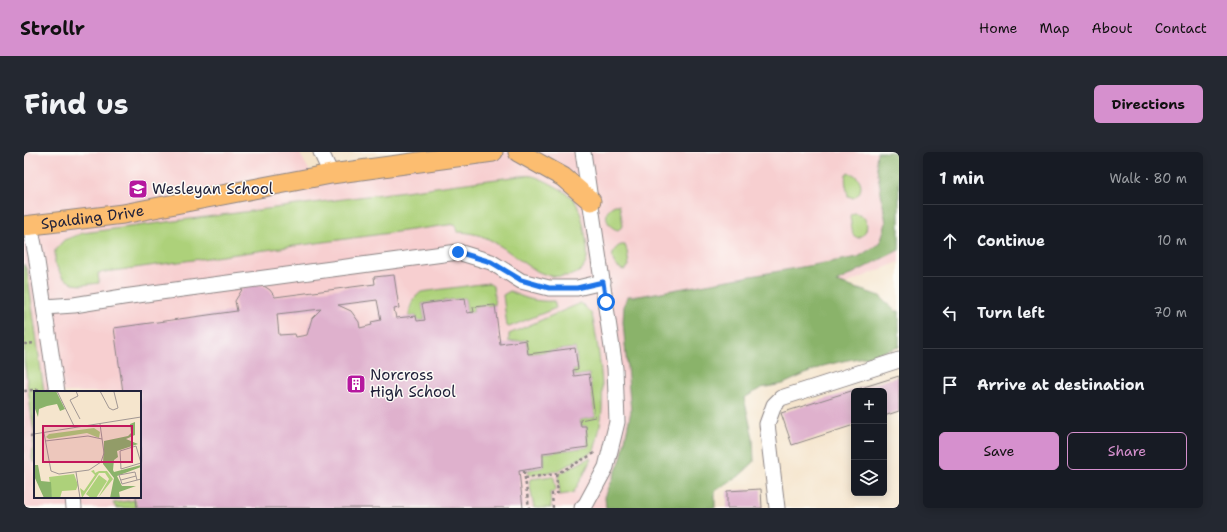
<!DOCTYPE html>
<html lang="en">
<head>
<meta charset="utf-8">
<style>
	body { margin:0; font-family:"Shantell Sans",sans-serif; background:#242831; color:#f1f3f6 }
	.controls { position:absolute; right:12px; bottom:12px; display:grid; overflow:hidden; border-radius:6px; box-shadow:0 2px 10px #0003 }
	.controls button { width:36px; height:36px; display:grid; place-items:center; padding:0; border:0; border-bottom:1px solid #363941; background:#171b24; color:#f1f3f6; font:20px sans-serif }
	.stop { position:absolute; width:12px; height:12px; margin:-9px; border:3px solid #1a73e8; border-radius:50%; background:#fff }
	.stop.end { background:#1a73e8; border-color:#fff; box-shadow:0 1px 4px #0008 }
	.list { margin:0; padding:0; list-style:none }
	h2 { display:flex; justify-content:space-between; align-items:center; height:52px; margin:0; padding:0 16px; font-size:17px }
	h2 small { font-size:13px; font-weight:400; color:#9ea1a6 }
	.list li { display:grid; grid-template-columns:26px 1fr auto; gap:12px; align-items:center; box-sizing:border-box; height:72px; padding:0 16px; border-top:1px solid #363941 }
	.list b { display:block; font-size:15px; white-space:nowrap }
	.list em { font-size:13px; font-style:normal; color:#9ea1a6 }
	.actions { display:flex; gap:8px; padding:12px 16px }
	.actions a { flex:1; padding:9px 0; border:1px solid #d690ce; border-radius:6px; text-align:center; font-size:14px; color:#d690ce }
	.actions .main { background:#d690ce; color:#111 }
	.icon { flex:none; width:22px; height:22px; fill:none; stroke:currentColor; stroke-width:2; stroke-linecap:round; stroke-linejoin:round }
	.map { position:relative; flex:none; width:875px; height:356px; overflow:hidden; border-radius:6px }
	header { display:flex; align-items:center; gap:24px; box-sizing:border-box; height:56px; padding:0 20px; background:#d690ce; color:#111 }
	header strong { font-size:19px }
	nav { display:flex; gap:22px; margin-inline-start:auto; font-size:14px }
	.intro { display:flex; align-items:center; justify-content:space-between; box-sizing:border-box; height:96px; padding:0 24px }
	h1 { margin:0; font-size:28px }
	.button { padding:10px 18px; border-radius:6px; background:#d690ce; color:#111; font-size:14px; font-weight:700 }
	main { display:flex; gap:24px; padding:0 24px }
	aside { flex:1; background:#171b24; border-radius:6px; box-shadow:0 2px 10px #0003 }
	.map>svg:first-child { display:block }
	.built { fill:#f7cfd0; fill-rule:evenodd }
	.green { fill:#add17a; stroke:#687a5a }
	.forest { fill:#8ab36a; stroke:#566a52 }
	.building { fill:#dfb1cd; fill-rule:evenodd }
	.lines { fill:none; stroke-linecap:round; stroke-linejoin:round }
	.minor-casing { stroke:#8c8484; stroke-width:17 }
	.major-casing { stroke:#8c8484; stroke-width:21 }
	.path { stroke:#8c8484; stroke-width:2.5; stroke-dasharray:3 3; stroke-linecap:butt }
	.minor { stroke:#fff; stroke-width:15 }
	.major { stroke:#fcbd6f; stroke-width:19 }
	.route { stroke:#1a73e8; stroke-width:5 }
	.labels { text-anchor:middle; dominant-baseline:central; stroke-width:3; stroke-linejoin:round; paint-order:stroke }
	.poi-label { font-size:15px; fill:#22223b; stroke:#fdfcf7; text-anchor:start }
	.street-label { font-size:15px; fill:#22223b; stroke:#fdfcf7 }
	.inset-road { fill:none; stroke:#a19793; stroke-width:1 }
	.view { fill:#c2185b; fill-opacity:0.15; stroke:#c2185b; stroke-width:2 }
	.inset-edge { fill:none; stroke:#22223b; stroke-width:2 }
</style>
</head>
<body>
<header>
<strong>Strollr</strong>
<nav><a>Home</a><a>Map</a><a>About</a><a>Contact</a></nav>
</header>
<div class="intro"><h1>Find us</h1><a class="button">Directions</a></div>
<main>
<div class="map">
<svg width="875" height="356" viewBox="0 0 875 356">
	<rect width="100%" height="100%" fill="#fdfcf7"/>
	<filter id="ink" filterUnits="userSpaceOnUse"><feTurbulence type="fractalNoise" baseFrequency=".025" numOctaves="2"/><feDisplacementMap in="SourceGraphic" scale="8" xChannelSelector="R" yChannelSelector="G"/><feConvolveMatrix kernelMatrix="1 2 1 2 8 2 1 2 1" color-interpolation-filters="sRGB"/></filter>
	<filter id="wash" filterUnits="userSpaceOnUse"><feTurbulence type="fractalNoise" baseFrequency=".012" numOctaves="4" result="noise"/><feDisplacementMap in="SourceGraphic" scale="16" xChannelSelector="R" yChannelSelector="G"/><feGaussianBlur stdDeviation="0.9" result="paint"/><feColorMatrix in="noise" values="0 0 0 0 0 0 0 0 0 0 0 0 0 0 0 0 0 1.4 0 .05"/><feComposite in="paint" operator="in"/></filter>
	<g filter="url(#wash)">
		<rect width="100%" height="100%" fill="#f5e5cd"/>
		<!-- built -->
		<path class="built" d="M0,0h275l14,25 180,-25h406v110l-129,53 -122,193h-624zM11,240h105v105h-105z"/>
		<!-- green -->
		<path class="green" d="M825,21c13,2 17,19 4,25l-5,-2c-1,-7 -4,-15 -2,-22z
			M496,24c4,0 8,-1 12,0 10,2 36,16 42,24 8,10 14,44 13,57 0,3 -2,8 -4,11 -5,6 -12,8 -19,8 -27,4 -46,-20 -67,-32 -11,-8 -27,-12 -40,-12l-2,-8 -357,49 1,10 -17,2 -9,-1 -11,-7 -7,-14v-13l9,-10 19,-7z
			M591,53h4l1,3 3,18 -5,4c-13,-3 -16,-20 -3,-25z
			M831,61c14,2 16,19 3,25l-5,-3 -3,-18 1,-3z
			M597,93h4c3,6 3,15 4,21l-5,4c-13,-3 -16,-20 -3,-25z
			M0,112l3,6 17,122h-9v71l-3,-4 2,-26 -10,-73z
			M464,131l5,3 2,19 -22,2 1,5 -7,1 -2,-15 -43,6 3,16 -8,1 -1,-5 -7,1c0,-10 4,-19 12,-25z
			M486,139c15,8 27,11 44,10l2,7 -47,19 -2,-1 -4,-31z
			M557,151l10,10 2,6c5,26 11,64 9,90 -1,14 -4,28 -8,42l-37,20 -27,4 -2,-1v-4l15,-3v-14l45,-6 -2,-21h-5l-1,-6 15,-3 -6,-43 -15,2 -1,-6 5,-1 -3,-21 -47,6 -2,-14 -17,2v-8z
			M565,306l2,1 -9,19 -9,15 -13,2 -2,-18 1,-3z
			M528,324l2,2 2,11 -2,3h-4l1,16h-17l-5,-27 2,-2z
			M111,348l1,8h-20l-3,-5z"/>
		<!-- forest -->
		<path class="forest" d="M853,0h22v98l-63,32 44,14 15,15h4v36l-30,9 -26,5 -20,5 -40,18 -22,4 -17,10 9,40 1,24 -15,14 -24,15v17h-109l-1,-11 16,-38 10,-48 -8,-89 1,-16 4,-10h11l219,-39 22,-14 6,-20 -10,-61z"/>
		<g id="blocks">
			<!-- building -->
			<path class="building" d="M370,123l5,33 -5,1 2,9 20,-2 1,5 8,-1 -3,-16 43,-6 2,15 7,-1 -1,-5 22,-2 5,39 26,-4 2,14 47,-6 3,21 -5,1 1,6 15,-2 6,43 -15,3 1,6h5l2,21 -45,6v14l-24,4 4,37h-386l-1,-11h4v-105h-17l-9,-64 123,-17 -2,-10 8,-13 13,-4 8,2 6,4 5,7 100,-13 -1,-7zM353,148l4,20 -10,2 1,3 -12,3 -1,-6 -8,-11 -13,-6zM297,157l-9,9 -5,17 -11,2 -1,-3 -16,1 -2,-21z
				M875,224v35l-15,5v-25h-30v34l-62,20 -11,-32z
				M737,337l1,19h-35v-17z"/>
		</g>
	</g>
	<g filter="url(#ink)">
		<use href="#blocks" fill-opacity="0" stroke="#8c8484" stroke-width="1"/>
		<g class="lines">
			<defs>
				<path id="minor" d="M297,0l10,22
					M6,73l6,30 21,137
					M20,155l30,-2 49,-8 335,-45 33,10 30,19 28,7h28l26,-6
					M49,345l1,11
					M558,356l4,-4 20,-37 11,-45 -2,-54 -32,-216
					M753,356l-10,-84 7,-19 7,-7 118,-38"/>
				<g id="major">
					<path d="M494,0l45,25 28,24"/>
					<path id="s1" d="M0,74l99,-12 208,-40 162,-22"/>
				</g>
			</defs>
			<!-- minor casing -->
			<use href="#minor" class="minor-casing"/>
			<!-- major casing -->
			<use href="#major" class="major-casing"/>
			<!-- path -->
			<path class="path" d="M0,192l11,-1
				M0,239l18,-2
				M6,285l5,-1
				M500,319l5,37
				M501,326l31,-4 39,-21
				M529,356l-1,-14 6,-1 -2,-19"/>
			<!-- minor -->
			<use href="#minor" class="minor"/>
			<!-- major -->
			<use href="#major" class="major"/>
		</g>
	</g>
	<g class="lines" filter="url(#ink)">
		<!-- route -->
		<path class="route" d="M434,100l33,10 30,18 28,8h28l26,-6 3,20"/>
	</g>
	<!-- icons -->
	<defs>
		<symbol id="school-square" viewBox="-11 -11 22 22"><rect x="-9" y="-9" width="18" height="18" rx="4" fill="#b5179e" stroke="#fdfcf7"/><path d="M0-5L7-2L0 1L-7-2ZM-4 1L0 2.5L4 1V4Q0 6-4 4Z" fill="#fff"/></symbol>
		<symbol id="building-square" viewBox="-11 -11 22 22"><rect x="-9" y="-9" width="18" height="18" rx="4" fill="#b5179e" stroke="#fdfcf7"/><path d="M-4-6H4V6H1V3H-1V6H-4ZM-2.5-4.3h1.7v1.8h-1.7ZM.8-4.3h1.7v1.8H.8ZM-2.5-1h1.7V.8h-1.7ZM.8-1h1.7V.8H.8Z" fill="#fff"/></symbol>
	</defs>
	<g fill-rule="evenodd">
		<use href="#school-square" x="103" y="26" width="22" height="22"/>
		<use href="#building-square" x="321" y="221" width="22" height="22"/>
	</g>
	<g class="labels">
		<!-- poi labels -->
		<g class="poi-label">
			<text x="128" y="37">Wesleyan School</text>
			<text x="346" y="223">Norcross<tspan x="346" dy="17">High School</tspan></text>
		</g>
		<!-- street labels -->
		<g class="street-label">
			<text stroke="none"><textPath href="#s1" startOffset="69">Spalding Drive</textPath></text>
		</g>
	</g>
	<!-- overview -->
	<g transform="translate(10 239)">
		<rect width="107" height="107" fill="#f5e5cd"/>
		<path d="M60,37l6,4 -1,6 -12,-5 -38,6 -3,-2 3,-3zM60,79l1,3 4,-2h8l6,8 -15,19 11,-19 -4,-6h-6l-17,25 -2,-10 4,3 11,-16 -4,-4zM40,83l4,11 -2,5 -14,1 -2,7h-8l-3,-21zM65,84l8,6 -11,17h-5l-5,-4z" fill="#add17a"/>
		<path d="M0,0h22l9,18 -5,2 -3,-7 -10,2 -8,3 -1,8 -4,-11zM101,31v13l-9,4 12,5 -21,7 1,6 -4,3 -1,10 1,2 27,-7v2l-24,9 5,10h14l-17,6 1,6h-10l4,-20 -11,-14 1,-23 24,-5 3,-3 -1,-9zM0,74h4l3,16 10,1 1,16h-8l-10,-22z" fill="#8ab36a"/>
		<path class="inset-road" d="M23,0l18,37M42,0l2,5 -8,4 10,19M66,0l9,17 4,2 5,-2 -4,-16M10,42l7,38 8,3 30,-4 12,-8 3,-9 -4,-29M0,43l107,-17M11,50l43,-5 14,3M102,55l5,17 -20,6 -1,-18zM42,81l4,26M87,89l15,-4M103,89l-2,-8 -16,3 3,9 19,-5"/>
		<path class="view" d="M9,35h89v36h-89z"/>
		<rect width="107" height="107" class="inset-edge"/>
	</g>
</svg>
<div class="controls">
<button>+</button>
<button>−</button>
<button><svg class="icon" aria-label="layers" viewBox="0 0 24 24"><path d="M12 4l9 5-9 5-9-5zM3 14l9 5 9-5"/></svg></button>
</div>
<div class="stop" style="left:582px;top:150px"></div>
<div class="stop end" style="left:434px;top:100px"></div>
</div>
<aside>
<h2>1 min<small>Walk · 80 m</small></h2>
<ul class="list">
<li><svg class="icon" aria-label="ahead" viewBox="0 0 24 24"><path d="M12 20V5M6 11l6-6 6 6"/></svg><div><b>Continue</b></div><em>10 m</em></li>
<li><svg class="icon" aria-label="left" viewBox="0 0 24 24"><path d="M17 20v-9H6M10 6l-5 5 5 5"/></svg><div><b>Turn left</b></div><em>70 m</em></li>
<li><svg class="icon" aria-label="arrive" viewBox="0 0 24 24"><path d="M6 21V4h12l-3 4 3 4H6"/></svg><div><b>Arrive at destination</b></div></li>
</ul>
<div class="actions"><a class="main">Save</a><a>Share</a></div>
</aside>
</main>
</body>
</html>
